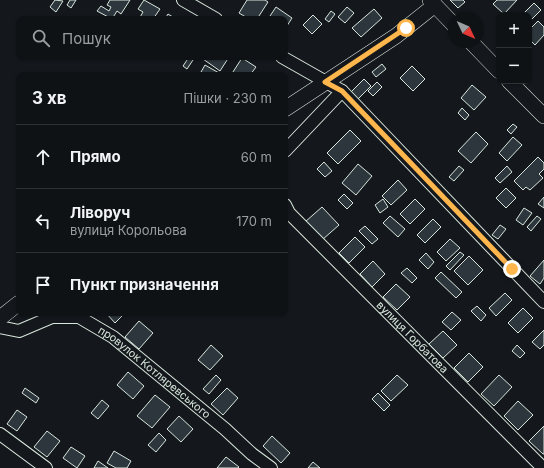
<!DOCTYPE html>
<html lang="uk">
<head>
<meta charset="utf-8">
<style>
	body { margin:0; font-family:Inter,sans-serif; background:#1d2022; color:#f1f3f6 }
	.controls { position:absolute; right:12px; top:12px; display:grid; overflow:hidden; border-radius:8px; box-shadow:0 1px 3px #0004 }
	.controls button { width:36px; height:36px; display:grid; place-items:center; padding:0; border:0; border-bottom:1px solid #2f3234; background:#0f1215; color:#f1f3f6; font:20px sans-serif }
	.compass { position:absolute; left:448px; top:12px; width:36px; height:36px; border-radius:50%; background:#0f1215; box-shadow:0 1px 3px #0004; rotate:134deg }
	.stop { position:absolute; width:12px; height:12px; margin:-9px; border:3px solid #ffb74d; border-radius:50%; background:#fff }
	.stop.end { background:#ffb74d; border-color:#fff; box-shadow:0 1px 4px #0008 }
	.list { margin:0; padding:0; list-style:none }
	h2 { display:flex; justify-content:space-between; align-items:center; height:52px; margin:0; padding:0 16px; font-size:17px }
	h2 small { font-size:13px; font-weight:400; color:#9b9ea0 }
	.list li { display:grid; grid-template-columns:26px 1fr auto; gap:12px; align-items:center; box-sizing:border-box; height:64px; padding:0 16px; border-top:1px solid #2f3234 }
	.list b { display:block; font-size:15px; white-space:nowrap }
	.list p { margin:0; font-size:13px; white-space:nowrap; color:#9b9ea0 }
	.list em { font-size:13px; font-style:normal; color:#9b9ea0 }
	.icon { flex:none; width:22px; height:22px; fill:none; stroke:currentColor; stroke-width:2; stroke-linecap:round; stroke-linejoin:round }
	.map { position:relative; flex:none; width:544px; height:468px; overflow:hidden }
	.search { position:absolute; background:#0f1215; box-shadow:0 1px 3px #0004; left:16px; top:16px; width:272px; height:44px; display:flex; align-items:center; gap:10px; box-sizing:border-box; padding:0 14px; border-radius:8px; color:#9b9ea0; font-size:15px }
	.panel { position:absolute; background:#0f1215; box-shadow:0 1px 3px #0004; left:16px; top:72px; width:272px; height:244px; border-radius:8px }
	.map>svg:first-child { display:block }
	.building { fill:#2c363c; stroke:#d8e6dc }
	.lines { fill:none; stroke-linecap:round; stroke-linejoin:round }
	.minor-casing { stroke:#d8e6dc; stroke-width:14 }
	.major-casing { stroke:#d8e6dc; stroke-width:16 }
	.minor { stroke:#14181c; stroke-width:12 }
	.major { stroke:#14181c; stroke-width:15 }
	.route { stroke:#ffb74d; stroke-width:5 }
	.labels { text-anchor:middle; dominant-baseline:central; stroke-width:3; stroke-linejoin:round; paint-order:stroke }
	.street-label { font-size:11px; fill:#d8e6dc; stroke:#14181c }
</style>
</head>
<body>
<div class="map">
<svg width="544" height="468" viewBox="0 0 544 468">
	<rect width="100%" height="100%" fill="#14181c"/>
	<!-- building -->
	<path class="building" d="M55,0l8,1 -7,11 -6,-5z
		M70,0h6l-5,8 -4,-3z
		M110,0h20l-9,14 -4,-3 -5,8 -15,-8 4,-5 8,5 2,-4 -4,-2z
		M144,0l16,9 -7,10h-14l4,-7 -5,-3z
		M247,0h18l3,2 -11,17h-8l-10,-6z
		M450,0h13l2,2 -7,6z
		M497,0h20l-13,14 -11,-10z
		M534,3l7,7 -10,10 -2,-2v-3h-3l-2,-2z
		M276,7l16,11 -7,11v-10h-17z
		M347,7l7,6 -9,10 -7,-6z
		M374,9l8,9 -21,19 -9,-9z
		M331,11l4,3 -6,8 -4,-3z
		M168,14l8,5h-11z
		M313,15l9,9 -10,10 -9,-9z
		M538,21l6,6v8l-9,10 -6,-6v-9z
		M189,57l4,3 -6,9 -4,-3z
		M205,57h24l-9,14 -17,-12z
		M242,58l14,9 -6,8h-19z
		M382,64l4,5 -10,8 -4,-5z
		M205,65l14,8 -1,2h-12l-5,-3z
		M412,66l13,13 -12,12 -13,-13z
		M364,79l7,7 -15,15 -7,-7z
		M377,82l5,5 -9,9 -5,-5z
		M472,85l14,12 -12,13 -13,-12z
		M462,108l7,7 -4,5 -7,-7z
		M513,124l4,3 -6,7 -4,-4z
		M350,130l11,11 -23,23 -11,-11z
		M476,132l12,12 -17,19 -13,-12z
		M513,137l9,8 -15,16 -8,-8z
		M538,157l6,6v6l-5,5 4,4 -13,12 -4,-3 -3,3 -9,-9z
		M324,162l8,9 -7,6 -8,-8z
		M358,164l14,12 -16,19 -14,-12z
		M459,166l5,4 -10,11 -5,-4z
		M507,166l5,6 -12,11 -5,-5z
		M398,180l9,10 -16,15 -9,-9z
		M506,188l10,10 -10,10 -10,-10z
		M344,194l9,9 -6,6 -9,-9z
		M544,197v11l-6,-4z
		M383,199l5,8 -8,6 -5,-8z
		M415,199l10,10 -15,15 -10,-10z
		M322,207l17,18 -17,15 -17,-18z
		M524,208l8,5 -9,12 -7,-5z
		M390,216l15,13 -7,8 -15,-14z
		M537,216l4,3 -10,12 -4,-4z
		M433,219l8,8 -16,16 -8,-8z
		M500,225l6,4 -8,10 -6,-4z
		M365,226l13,13 -6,5 -13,-13z
		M355,237l10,10 -16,16 -10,-10z
		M450,239l10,9 -14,13 -9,-9z
		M460,252l4,3 -14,15 -4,-4z
		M426,253l8,9 -6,7 -9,-9z
		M469,256l14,14 -15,15 -14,-14z
		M544,260v18l-4,6 -10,-8z
		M373,261l12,13 -13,13 -12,-13z
		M407,268l10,10 -5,5 -11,-10z
		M441,272l21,20 -6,6 -21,-20z
		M396,284l14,13 -13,13 -14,-13z
		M505,293l7,7 -16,16 -7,-8z
		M477,306l9,9 -5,6 -10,-10z
		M523,308l10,10 -15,15 -10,-10z
		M452,312l9,8 -10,10 -9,-8z
		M106,313h19l-10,10z
		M139,321l14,12 -14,16 -14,-12z
		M544,330v15l-4,4 -8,-7z
		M443,331l14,14 -14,13 -14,-14z
		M211,345l12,11 -13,14 -12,-10z
		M517,345l8,8 -5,5 -8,-7z
		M469,353l14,14 -15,15 -14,-14z
		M128,372l16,14 -11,13 -16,-14z
		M216,375l5,5 -12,14 -6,-5z
		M397,375l11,10 -17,16 -10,-10z
		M499,375l13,12 -18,19 -13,-12z
		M25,388l14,10 -3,5 -14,-10z
		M227,388l11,10 -15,17 -12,-11z
		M378,393l12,12 -6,6 -12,-12z
		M155,395l15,12 -18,21 -15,-12z
		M102,400l7,6 -11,13 -7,-6z
		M518,401l15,14 -15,15 -14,-14z
		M17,410l10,7 -10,14 -10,-7z
		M179,416l14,13 -12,13 -14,-13z
		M544,426v28h-1l-14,-13z
		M47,431l13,10 -13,16 -13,-10z
		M159,433l7,7 -10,12 -8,-7z
		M272,436l18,17 -9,10 -18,-17z
		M71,447l14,9 -8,12 -14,-10z
		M114,451l17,10 -4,7h-11l-9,-5z
		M226,457l13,10 -1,1h-21z
		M98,461l10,7h-14z
		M313,462l7,6h-12z"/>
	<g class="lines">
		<defs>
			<g id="minor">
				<path d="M183,0l33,19"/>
				<path d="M282,57l60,34 202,211"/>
				<path d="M285,151l57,-60"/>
				<path id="s1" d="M285,205l4,8 254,255"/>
				<path id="s2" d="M0,327l19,4 33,-14h27l34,20 112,92 27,25 19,14"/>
				<path d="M0,434l46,34"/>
			</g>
			<path id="major" d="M430,0l24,25
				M471,42l28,29
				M509,81l35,35
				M285,109l111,-73 39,-31
				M0,318l19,-15"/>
		</defs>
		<!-- minor casing -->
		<use href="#minor" class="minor-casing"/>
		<!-- major casing -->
		<use href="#major" class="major-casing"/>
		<!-- minor -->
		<use href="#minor" class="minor"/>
		<!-- major -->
		<use href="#major" class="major"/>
	</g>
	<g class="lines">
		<!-- route -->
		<path class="route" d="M406,28l-81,54 17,9 170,178"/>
	</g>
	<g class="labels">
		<!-- street labels -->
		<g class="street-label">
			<text stroke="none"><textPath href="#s1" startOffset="184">вулиця Горбатова</textPath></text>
			<text stroke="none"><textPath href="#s2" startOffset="176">провулок Котляревського</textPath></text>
		</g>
	</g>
</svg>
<div class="controls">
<button>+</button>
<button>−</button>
</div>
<svg class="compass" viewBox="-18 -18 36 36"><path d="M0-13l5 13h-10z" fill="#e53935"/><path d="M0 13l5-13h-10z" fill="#9b9ea0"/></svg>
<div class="stop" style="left:406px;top:28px"></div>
<div class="stop end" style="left:512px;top:269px"></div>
<div class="search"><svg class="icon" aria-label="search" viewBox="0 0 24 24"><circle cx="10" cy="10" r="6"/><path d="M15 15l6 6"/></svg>Пошук</div>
<section class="panel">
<h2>3 хв<small>Пішки · 230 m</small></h2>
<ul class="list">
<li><svg class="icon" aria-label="ahead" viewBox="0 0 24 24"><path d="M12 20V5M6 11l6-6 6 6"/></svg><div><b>Прямо</b></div><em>60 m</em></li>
<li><svg class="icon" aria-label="left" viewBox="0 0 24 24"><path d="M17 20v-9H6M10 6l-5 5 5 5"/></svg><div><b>Ліворуч</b><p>вулиця Корольова</p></div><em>170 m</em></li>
<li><svg class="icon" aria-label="arrive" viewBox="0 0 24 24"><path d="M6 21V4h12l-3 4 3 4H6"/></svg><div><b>Пункт призначення</b></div></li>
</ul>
</section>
</div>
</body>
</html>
